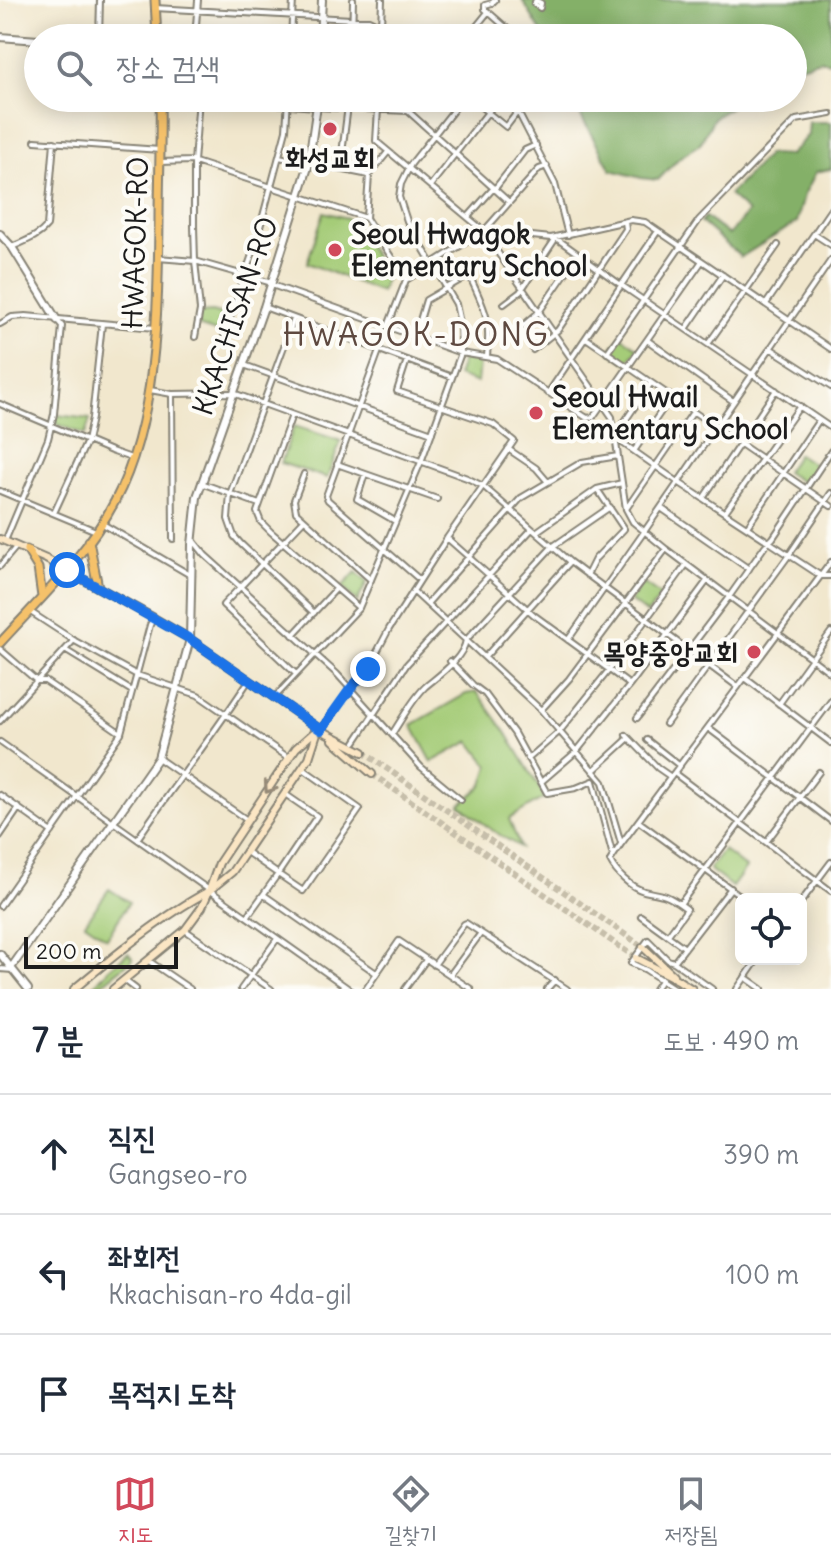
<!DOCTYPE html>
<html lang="ko">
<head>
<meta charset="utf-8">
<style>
	body { margin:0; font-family:Delius,"Poor Story",sans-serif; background:#f2f2f3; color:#1f2937 }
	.controls { position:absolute; right:24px; bottom:24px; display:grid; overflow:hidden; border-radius:12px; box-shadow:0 4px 20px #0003 }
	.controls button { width:72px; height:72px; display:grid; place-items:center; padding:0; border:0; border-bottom:2px solid #e0e1e3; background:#fff; color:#1f2937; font:40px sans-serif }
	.scale { position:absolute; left:24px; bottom:20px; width:154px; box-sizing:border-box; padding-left:8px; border:4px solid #1c1c1c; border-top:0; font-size:22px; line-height:28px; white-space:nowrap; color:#1c1c1c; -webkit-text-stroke:6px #fdfcf7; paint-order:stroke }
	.stop { position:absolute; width:24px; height:24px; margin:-18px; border:6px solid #1a73e8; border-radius:50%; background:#fff }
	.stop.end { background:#1a73e8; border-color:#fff; box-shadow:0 2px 8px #0008 }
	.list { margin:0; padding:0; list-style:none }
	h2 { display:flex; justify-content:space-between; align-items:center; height:104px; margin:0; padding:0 32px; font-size:34px }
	h2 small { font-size:26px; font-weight:400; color:#747a83 }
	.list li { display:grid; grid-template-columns:52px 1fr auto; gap:24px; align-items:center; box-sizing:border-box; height:120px; padding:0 32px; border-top:2px solid #e0e1e3 }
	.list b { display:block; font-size:30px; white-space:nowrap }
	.list p { margin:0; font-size:26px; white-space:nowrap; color:#747a83 }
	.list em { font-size:26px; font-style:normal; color:#747a83 }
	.icon { flex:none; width:44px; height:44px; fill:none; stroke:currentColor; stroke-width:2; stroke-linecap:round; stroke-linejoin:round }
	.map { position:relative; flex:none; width:831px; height:989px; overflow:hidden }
	.search { position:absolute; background:#fff; box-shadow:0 4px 20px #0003; left:24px; right:24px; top:24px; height:88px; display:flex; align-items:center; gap:20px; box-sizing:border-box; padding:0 28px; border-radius:44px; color:#747a83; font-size:30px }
	.sheet { height:464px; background:#fff }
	nav { display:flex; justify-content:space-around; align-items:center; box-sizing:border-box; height:112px; border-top:2px solid #e0e1e3; background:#fff; font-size:22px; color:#747a83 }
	nav a { display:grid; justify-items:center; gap:4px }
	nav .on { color:#d1495b }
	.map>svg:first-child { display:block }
	.green { fill:#a5cc78; stroke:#60744a; stroke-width:2 }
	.forest { fill:#84b068; stroke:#506642; stroke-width:2 }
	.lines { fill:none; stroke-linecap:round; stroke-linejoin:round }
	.secondary-tunnel { stroke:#c6beaa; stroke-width:6; stroke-dasharray:6 3; stroke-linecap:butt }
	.minor-casing { stroke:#868274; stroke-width:8 }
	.tertiary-casing { stroke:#868274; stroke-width:10 }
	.secondary-casing { stroke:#868274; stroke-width:10 }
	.primary-casing { stroke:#868274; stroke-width:11 }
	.minor { stroke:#fff; stroke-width:4 }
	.tertiary { stroke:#fff; stroke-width:6 }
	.secondary { stroke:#fbe6c4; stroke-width:6 }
	.primary { stroke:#f5c16b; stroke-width:7 }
	.oneway { stroke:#978b78 }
	.route { stroke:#1a73e8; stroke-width:10 }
	.poi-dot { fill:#d1495b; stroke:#fdfcf7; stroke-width:3 }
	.labels { text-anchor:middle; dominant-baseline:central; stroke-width:8; stroke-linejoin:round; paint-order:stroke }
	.poi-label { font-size:28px; font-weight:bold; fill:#1c1c1c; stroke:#fdfcf7; text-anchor:start }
	.street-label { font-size:28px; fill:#1c1c1c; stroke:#fdfcf7 }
	.quarter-label { font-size:32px; letter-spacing:2px; fill:#5e4940; stroke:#fdfcf7 }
</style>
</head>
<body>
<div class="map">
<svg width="831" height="989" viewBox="0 0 831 989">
	<rect width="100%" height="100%" fill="#fdfcf7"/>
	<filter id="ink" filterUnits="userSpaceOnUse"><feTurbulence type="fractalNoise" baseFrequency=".0125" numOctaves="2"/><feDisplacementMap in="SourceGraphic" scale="16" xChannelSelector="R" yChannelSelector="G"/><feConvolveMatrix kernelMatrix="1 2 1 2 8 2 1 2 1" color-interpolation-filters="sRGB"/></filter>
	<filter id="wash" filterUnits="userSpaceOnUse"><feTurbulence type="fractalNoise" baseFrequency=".006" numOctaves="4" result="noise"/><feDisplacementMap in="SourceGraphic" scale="32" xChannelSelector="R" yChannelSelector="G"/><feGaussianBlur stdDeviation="1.8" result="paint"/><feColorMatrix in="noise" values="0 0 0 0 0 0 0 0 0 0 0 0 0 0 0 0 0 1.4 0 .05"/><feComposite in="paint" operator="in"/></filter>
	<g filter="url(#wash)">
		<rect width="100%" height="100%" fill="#f1e7cd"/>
		<!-- green -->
		<path class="green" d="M324,212l23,6 15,18 24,40 -5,16 -74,-29z
			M212,312l16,5 -6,17 -24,-8 2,-13z
			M621,336l17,12 -11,15 -17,-12z
			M463,359l16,3 -2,21 -20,-7z
			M57,415l33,4 -5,16 -31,-12z
			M570,416l4,2 1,-2 9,8 -4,2 -8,10 -4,1 -9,-5z
			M294,426l47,15 -14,37 -46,-15z
			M798,454l18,12 -11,18 -19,-12z
			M356,572l11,10 -10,20 -15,-15z
			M643,583l18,13 -14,18 -17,-13z
			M477,692l29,40 39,65 -36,22 11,28 -28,-17 -32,-25 23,-20 6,-19 -19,-25 -38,21 -20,-37 54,-31z
			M723,850l23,18 -14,19 -23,-18z
			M109,889l20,13 -22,36 -22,-15z
			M128,953l5,6 -38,30h-4l17,-19z"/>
		<!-- forest -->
		<path class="forest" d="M522,0h309v62l-11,-2 -27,8v-30h-248z
			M571,98h188v1l-24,5 -21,14 -14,26 -21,14 -21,22 -17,-2 -30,-8z
			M809,122h22v47l-15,3 -12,23 -7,27 -56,35 -40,-35 4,-5 24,18 19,-23 -19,-17 39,-41 22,1 18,-20z"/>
	</g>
	<g filter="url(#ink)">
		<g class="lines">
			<!-- secondary-tunnel -->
			<path class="secondary-tunnel" d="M363,752l280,195
				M372,774l264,184"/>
			<defs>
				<path id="minor" d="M495,0l-3,3 -7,2v4l33,29
					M536,0l-2,4 6,4 1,-5 -4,-2
					M155,8l214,12 22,11 8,7
					M381,26l1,-26
					M99,38l1,-38
					M195,38l3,-38
					M291,38l2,-38
					M352,38l1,-38
					M467,38l21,-26
					M470,98l36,29 22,-29
					M160,99l35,-1 122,9 91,4 101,91
					M378,109l-2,32 108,90 3,6 125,180 14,92 7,13 33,27 165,124
					M408,111l10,-13
					M518,112l37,72 13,51
					M35,141l125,9
					M279,157l90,18
					M160,162l32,-1 174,57 40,62 78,-49 67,7 80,-18 14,2 186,127
					M340,169l9,-71
					M430,186l69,-88
					M468,217l23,-26 6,-5 28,-36 11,-5
					M366,218l3,-43 19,-23
					M484,231l55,-62 8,-3
					M814,234l17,11
					M12,247c13,-6 26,-10 35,-21l7,-84
					M158,258l37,3 77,22
					M272,285l189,68 36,6 90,59 6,-1 109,-156
					M504,304l16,-12 36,-54 65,47 210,143
					M766,304l65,-95
					M264,307l188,70
					M294,319l-64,175 -2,25 6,17 7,8 73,69
					M0,324l12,-7 14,-1 129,12
					M388,326l18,-46
					M686,329l37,-54
					M518,330l21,-18 39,-57
					M224,335l31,-89 31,-116 2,-32
					M195,337l5,-27 -5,-49 -1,-35v-64l5,-64
					M415,337l11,-37 43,-25c16,34 22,43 18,81
					M586,338l245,168
					M647,340l86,61
					M708,344l70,-99
					M770,348l61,39
					M533,350l25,-20 68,-101 -1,-7
					M379,351l-53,145 2,4 92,80
					M607,353l92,-133 97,-100 35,-6
					M244,365l188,68
					M651,383l-37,54 64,45 143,94
					M150,390l22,4 61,-1 234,85 16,8 87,76 168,125
					M548,393l110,-162
					M172,394l1,145
					M0,404l111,47 20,7
					M292,415l-35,97 4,10 10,10 88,76
					M508,449l28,19 12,14
					M634,451l37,-54
					M337,464l100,35
					M304,474l-10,26 2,12 75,68
					M365,474l-8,25 38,22
					M201,483l58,21
					M0,491l96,40
					M704,497l72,-107
					M661,508l88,61
					M626,509l67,-97
					M725,512l75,-106
					M54,513l33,-72 5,-23 10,-94
					M101,523l91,53
					M747,527l72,-107
					M536,532l61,-43 25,-6
					M447,538l87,77 96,70
					M193,540l12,15 132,119 84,93 40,33
					M5,541l43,-102 6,-25 8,-88 -5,-6
					M831,562l-210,282 -11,17c6,12 20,26 34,30 17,4 20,2 36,13l151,-203
					M0,566l17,-20
					M587,575l8,-16 29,-30 -27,-40
					M821,576h10
					M413,591l128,119 62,72 18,61
					M427,604l94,-106 61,-36 36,-6
					M29,611l46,30 62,34 61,20 91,63
					M293,635l43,-46
					M568,640l76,-108 187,-272
					M0,649l37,32h8l76,52
					M65,650l67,41
					M485,657l85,-95
					M450,661l23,24 12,9 29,39 33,60 29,-5 17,-7 20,75
					M296,674l-73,-69 81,-85
					M745,678l86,65
					M274,698l85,-90 62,-146 40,-109 -1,-30 -4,-19 -49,-83 -8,-24 2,-13 10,-20 52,-66
					M779,704l52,-72
					M541,710l28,-31 97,-130
					M637,718l92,-121 36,-51 8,-8 58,-87
					M0,721l74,-81
					M666,724l123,-169 42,-62
					M708,728l123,93
					M321,730l30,-42 17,-19 21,-40 58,-91 67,-97 -21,-17 -96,-33 10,-31
					M392,734c10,-15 20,-34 33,-47 14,-12 38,-28 41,-47l86,-93 58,-40
					M626,735l32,33 13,9
					M647,740l33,26
					M0,742l349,247
					M355,742l52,-78 125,-135
					M158,758l89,62
					M528,759l32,-28 49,-61 77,-105
					M593,771l36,-33
					M674,773l157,118
					M541,782l36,-31 53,-66 77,-104
					M0,795l52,37
					M638,821l107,78
					M0,836l19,-28
					M138,838c36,-53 76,-104 111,-158
					M766,842l53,-70
					M245,851l33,23 39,-58 -32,-22
					M264,895l112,78
					M801,902l30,-40
					M0,906l121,-173 29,-108 3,-6
					M641,916l44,32
					M247,917l31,-43 25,17 57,-82 -58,-41
					M185,930l86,59
					M668,935l19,-26 -7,-5
					M149,961l41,28
					M674,962l-6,-2 -20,-20 -17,23 15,7 29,19
					M434,965l30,-41 2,-1 15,10
					M0,969l13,1
					M450,975l31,-42 86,56
					M745,977l17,12
					M124,980l12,9
					M241,989l36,-50
					M366,989l33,-48 72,48
					M405,989l21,-29
					M547,989l8,-9
					M655,989l7,-10
					M712,989l-38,-27 57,-74
					M737,989l21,-30"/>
				<path id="tertiary" d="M0,37l38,3
					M320,38l2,-38
					M0,234l12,13 45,73
					M0,954l28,35
					M11,968l147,-210 32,-119 2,-94 5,-48 67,-190 44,-140 10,-69"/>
				<path id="secondary" d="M0,539l46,20 108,59 36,21 131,91 42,22
					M333,740l39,34
					M643,947l30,28
					M636,958l42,22 14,9
					M74,989c41,-34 88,-73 135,-98l10,-28 70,-105 7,-10 23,-20
					M113,989l72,-59 17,-23 7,-16 23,-19 77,-114 9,-28"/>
				<path id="primary" d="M155,0l2,38
					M89,541l9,46
					M27,550l11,18 4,29
					M0,643c40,-44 87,-88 115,-142 42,-79 43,-192 44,-281 0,-41 2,-81 1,-122"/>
			</defs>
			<!-- minor casing -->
			<use href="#minor" class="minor-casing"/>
			<!-- tertiary casing -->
			<use href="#tertiary" class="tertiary-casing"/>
			<!-- secondary casing -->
			<use href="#secondary" class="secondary-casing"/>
			<!-- primary casing -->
			<use href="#primary" class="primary-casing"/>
			<!-- minor -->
			<use href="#minor" class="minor"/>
			<!-- tertiary -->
			<use href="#tertiary" class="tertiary"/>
			<!-- secondary -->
			<use href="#secondary" class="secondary"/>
			<!-- primary -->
			<use href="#primary" class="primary"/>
		</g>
		<!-- one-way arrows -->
		<defs><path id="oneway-chevron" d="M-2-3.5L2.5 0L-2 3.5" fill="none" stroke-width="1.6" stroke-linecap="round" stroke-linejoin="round" transform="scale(2)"/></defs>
		<use class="oneway" href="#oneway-chevron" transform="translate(269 788) rotate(124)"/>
	</g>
	<g class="lines" filter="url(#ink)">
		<!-- route -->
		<path class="route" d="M67,570l123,69 131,91 30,-42 17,-19"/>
	</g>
	<!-- markers -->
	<g class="poi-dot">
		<circle cx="330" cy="129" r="8"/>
		<circle cx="335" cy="250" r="8"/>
		<circle cx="536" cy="413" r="8"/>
		<circle cx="754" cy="652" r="8"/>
	</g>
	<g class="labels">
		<!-- poi labels -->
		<g class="poi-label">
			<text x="330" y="158" text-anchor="middle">화성교회</text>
			<text x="351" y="234">Seoul Hwagok<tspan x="351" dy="32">Elementary School</tspan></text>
			<text x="552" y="397">Seoul Hwail<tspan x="552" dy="32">Elementary School</tspan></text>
			<text x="738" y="652" text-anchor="end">목양중앙교회</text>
		</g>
		<!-- street labels -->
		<g class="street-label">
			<text transform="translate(135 243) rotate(-88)">HWAGOK-RO</text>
			<text transform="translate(235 316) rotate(-71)">KKACHISAN-RO</text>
		</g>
		<!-- quarter labels -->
		<g class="quarter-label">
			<text x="416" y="334">HWAGOK-DONG</text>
		</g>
	</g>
</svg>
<div class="controls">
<button><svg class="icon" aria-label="locate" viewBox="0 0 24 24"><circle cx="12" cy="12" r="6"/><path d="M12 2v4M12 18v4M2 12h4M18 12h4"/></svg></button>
</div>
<div class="scale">200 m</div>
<div class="stop" style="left:67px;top:570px"></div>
<div class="stop end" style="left:368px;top:669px"></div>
<div class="search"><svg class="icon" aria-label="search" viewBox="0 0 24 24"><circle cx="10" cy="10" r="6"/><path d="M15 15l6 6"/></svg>장소 검색</div>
</div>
<section class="sheet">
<h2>7 분<small>도보 · 490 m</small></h2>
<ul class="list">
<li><svg class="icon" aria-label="ahead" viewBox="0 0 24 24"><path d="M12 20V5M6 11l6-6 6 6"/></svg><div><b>직진</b><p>Gangseo-ro</p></div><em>390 m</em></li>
<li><svg class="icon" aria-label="left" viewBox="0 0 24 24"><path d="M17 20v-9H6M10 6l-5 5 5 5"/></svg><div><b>좌회전</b><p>Kkachisan-ro 4da-gil</p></div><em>100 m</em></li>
<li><svg class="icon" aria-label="arrive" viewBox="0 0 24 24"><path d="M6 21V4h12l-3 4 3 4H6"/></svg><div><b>목적지 도착</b></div></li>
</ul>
</section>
<nav>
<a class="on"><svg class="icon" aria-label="map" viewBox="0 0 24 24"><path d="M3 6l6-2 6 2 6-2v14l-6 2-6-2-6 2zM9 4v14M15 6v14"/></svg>지도</a>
<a><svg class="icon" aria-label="directions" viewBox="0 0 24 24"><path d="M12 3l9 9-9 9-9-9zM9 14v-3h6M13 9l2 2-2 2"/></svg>길찾기</a>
<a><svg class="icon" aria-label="saved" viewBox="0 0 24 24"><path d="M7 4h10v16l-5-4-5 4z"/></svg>저장됨</a>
</nav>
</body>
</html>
